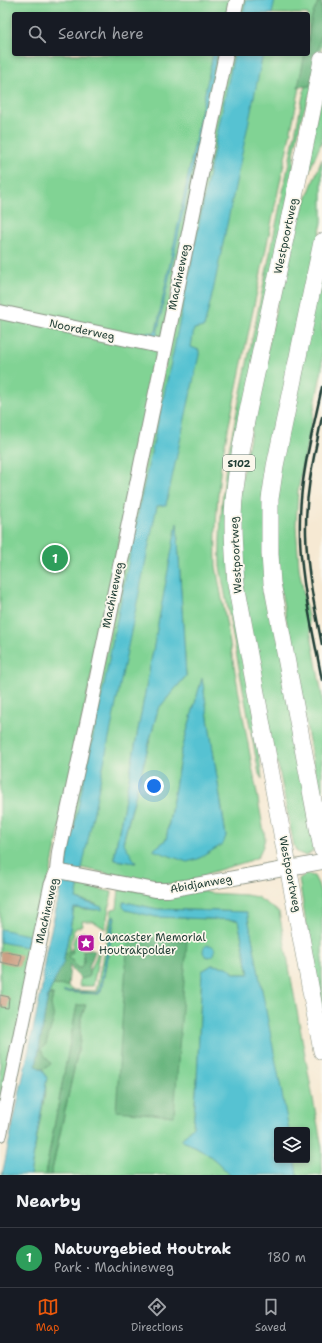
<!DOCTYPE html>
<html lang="en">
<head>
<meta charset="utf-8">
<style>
	body { margin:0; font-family:"Shantell Sans",sans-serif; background:#20242c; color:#f1f3f6 }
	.controls { position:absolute; right:12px; bottom:12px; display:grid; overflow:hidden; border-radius:4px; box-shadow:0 2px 6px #0003 }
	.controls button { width:36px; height:36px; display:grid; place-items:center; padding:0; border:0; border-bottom:1px solid #363941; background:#171b24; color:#f1f3f6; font:20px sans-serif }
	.you { position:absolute; left:154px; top:786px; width:14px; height:14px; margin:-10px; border:3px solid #fff; border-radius:50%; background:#1a73e8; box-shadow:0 0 0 6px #1a73e833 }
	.badge { display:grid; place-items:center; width:26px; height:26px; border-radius:50%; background:#ea580c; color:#fff; font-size:13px; font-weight:700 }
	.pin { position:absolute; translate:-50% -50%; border:2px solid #fff; box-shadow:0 1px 4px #0006 }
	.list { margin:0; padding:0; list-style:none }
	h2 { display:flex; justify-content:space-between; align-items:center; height:52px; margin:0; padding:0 16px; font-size:17px }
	h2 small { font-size:13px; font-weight:400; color:#9ea1a6 }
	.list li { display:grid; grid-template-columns:26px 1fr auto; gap:12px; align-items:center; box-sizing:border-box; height:60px; padding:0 16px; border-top:1px solid #363941 }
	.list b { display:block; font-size:15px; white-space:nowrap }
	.list p { margin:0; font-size:13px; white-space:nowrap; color:#9ea1a6 }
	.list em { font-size:13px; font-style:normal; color:#9ea1a6 }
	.icon { flex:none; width:22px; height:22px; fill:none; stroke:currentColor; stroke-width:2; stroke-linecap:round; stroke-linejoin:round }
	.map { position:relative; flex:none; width:322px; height:1175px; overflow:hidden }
	.search { position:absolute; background:#171b24; box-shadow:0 2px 6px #0003; left:12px; right:12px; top:12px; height:44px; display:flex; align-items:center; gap:10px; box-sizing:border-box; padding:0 14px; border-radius:4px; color:#9ea1a6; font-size:15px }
	.sheet { height:112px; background:#171b24 }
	nav { display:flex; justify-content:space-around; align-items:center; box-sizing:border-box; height:56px; border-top:1px solid #363941; background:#171b24; font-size:11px; color:#9ea1a6 }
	nav a { display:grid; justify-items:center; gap:2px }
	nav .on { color:#ea580c }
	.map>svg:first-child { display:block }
	.green { fill:#81d394; stroke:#508864; fill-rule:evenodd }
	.forest { fill:#68b57e; stroke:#447959 }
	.water { fill:#57c2d2; stroke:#3b8083 }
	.building { fill:#cca085 }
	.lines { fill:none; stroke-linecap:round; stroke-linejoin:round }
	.minor-casing { stroke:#8a9384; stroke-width:16 }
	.major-casing { stroke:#8a9384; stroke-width:18 }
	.minor { stroke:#fff; stroke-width:14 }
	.major { stroke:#fff; stroke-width:17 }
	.rail { stroke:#1f3d34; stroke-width:2.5 }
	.labels { text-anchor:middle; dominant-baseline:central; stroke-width:3.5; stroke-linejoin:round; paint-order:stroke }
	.shield { fill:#fbf7ec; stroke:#61756b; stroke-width:1 }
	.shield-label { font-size:10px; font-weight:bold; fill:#1f3d34 }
	.street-label { font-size:11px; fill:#1f3d34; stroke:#fbf7ec }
	.poi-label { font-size:11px; fill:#1f3d34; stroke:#fbf7ec; text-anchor:start }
</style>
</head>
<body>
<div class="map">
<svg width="322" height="1175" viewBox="0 0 322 1175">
	<rect width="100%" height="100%" fill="#fbf7ec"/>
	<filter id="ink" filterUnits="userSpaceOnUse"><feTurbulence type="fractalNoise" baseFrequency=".025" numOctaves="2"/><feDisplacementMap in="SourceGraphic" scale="8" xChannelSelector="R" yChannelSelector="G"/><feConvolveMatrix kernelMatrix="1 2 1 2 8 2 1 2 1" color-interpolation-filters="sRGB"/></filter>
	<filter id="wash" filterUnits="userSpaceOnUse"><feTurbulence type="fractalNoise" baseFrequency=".012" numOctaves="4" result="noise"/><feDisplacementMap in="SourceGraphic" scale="16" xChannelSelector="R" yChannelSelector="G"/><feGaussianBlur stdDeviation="0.9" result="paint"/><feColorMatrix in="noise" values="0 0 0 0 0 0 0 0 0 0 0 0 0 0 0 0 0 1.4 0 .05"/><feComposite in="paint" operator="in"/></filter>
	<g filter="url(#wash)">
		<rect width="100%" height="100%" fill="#f6e9d3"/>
		<!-- green -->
		<path class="green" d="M0,0h233l-3,14h-216v40h208l-60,283 -5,15 1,2 -158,762z
			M241,0h77l-10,49v-35h-70z
			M322,5v38l-9,42 -11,31 -8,38 -1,26 -63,310 32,289 -3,-5 -39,-207c-1,-36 2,-72 7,-108z
			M229,54h78l-85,404c-5,36 -7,72 -6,108l49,272 -2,8 -5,11 -9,4 -40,12 -9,6 -36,6 -102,-21zM177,525l9,151 -28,33 -35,134 12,20 -20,-3v-8zM202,679l24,157 -72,14 12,-10 15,-87z
			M322,88v53l-22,52z
			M322,159v63l-48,229 -8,47 48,345 -1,8 -7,5 -9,-4 -3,-6 -15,-77 -13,-42 -21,-117 -7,-113 51,-254z
			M322,258v111l-24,121 -2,35 3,43 23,128v113l-45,-239 -2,-88z
			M306,874l8,2 4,8 4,15v127l-23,-147z
			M82,881l9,2 4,5 17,4 -7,37 -12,-8h-11l1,5 -7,2 -3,4 1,2 -3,6 -2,11 -4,3 9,-46 22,2v-6l-20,-5 2,-11z
			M195,889l14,4 37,2 11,2 22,15 43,236v27h-25l-3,-15h13v-30h-19l-41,-218 -90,-3 -33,-7 -1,3 33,12 82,3 11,54h-12l-5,-2 -5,-5 -15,-2 -10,6 -5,109 -4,46 -11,13v2c20,6 34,19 48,34h-179l29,-134 1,-23 4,-13 -8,1 -32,169h-15l16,-87 -10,-21 17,-72h-5l5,-10 15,1 5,4 23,1 16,-82 5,-1 2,-18zM114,916l1,1 -14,74 -2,3 -35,-2 9,-1 24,2 2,-1z
			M84,932l1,5 -3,1 -3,4v4l4,4 1,11 -3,8 -4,-1 -3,-5 -6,-7 5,-4 -1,-3c1,-9 2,-15 12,-17z
			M101,945l-8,41h-14l1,-7c3,-3 7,-5 10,-9 5,-8 6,-17 11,-25z"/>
		<!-- forest -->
		<path class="forest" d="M320,0h2v30l-12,56 -12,1 7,-33h3c0,-18 1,-39 12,-54z
			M128,936l59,5 -13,175 -58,-5z
			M72,949l1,3 -5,4 6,7 3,5h4l3,-7 -1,-11 9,-1 3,2 -6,16v10l-8,2 -8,-8 -3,-6 -2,21 -15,-1 12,-31z
			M48,995h5l-2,9 3,14 -8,26 -5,6 10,14 -7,5 -8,-2z
			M77,1005h9l-5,13 -1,23 -29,134h-6z"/>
		<!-- water -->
		<path class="water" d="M246,0h29l-3,14h-29z
			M213,54h4l-60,280 -1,3 -14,-2 -5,-3 17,1 2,-2z
			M234,54h29l-50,237 -9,36 -10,2 -3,18 8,3v5l-33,150 -9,1 -79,382 -2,11 26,8v3l-28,-2 -11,55 -15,32 -12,71 7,4 4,8 -17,97h-28l41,-192v-12l3,-20 16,-67 43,-204 37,-186 32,-145 35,-176z
			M177,523l9,153 -28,33 -35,133 13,21 -21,-3v-8z
			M202,678l24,158 -3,8 -25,15 -11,3 -34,-12 13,-10 15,-87z
			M123,902l7,1 27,6 90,3 42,218h-12v30h18l2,15h-67c-14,-15 -28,-28 -48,-34v-2l11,-13 4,-46 5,-109 10,-6 15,2 5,3v2l5,2h12l-11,-54 -82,-3 -30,-7 -3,-3z
			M113,916l2,1 -14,74 -2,3 -36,-2 1,-1 32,2 3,-1z
			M0,929l28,6 1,3 -2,8 -2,1 -25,-5z
			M203 951a6 6 0 1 1 12 0a6 6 0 1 1-12 0Z"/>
		<g id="blocks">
			<!-- building -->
			<path class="building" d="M0,951l22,4 -3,11 -19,-4z
				M0,995l9,2 -1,11 -8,-1z"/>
		</g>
	</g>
	<g filter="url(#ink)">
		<use href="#blocks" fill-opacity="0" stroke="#8a9384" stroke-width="1"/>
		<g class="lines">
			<defs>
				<path id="minor" d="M234,14l3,-14
					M0,312l164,35
					M57,871l98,19h13l154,-28
					M0,1134l51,-248 6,-15 2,-19 32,-146 135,-652"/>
				<path id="major" d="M322,60c-17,90 -37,178 -56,267 -11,54 -25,108 -31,163 -4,31 -1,63 1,94l86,467
					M322,242l-47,224 -5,33v55l2,29 50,266"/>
			</defs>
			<!-- minor casing -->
			<use href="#minor" class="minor-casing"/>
			<!-- major casing -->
			<use href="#major" class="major-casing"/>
			<!-- minor -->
			<use href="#minor" class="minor"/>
			<!-- major -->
			<use href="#major" class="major"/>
			<!-- rail -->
			<path class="rail" d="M322,387c-9,43 -21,86 -22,130 -2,55 12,109 22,163
				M322,417c-8,39 -17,77 -16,117 1,38 9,75 16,111"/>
		</g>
	</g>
	<!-- icons -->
	<defs>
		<symbol id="sight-square" viewBox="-11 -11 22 22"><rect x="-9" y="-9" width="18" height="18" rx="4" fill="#b5179e" stroke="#fbf7ec"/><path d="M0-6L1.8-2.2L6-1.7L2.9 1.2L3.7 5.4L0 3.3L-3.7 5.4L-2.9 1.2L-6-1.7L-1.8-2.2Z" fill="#fff"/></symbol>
	</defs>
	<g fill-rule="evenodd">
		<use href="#sight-square" x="76" y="933" width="20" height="20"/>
	</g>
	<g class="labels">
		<!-- shield labels -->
		<rect class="shield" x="223" y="455" width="32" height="16" rx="3"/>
		<g class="shield-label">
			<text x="239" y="463">S102</text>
		</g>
		<!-- street labels -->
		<g class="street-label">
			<text transform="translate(286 236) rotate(-78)">Westpoortweg</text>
			<text transform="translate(179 277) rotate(-78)">Machineweg</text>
			<text transform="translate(82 330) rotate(12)">Noorderweg</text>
			<text transform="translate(236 555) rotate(-93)">Westpoortweg</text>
			<text transform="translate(113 595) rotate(-78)">Machineweg</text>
			<text transform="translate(290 874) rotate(79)">Westpoortweg</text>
			<text transform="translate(201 884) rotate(-10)">Abidjanweg</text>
			<text transform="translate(47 911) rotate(-77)">Machineweg</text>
		</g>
		<!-- poi labels -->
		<g class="poi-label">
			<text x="99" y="937">Lancaster Memorial<tspan x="99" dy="13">Houtrakpolder</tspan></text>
		</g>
	</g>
</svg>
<div class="controls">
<button><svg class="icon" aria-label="layers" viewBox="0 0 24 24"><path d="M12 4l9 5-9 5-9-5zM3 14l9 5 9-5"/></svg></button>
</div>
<div class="you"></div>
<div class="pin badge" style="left:55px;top:558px;background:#2e9e5b">1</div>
<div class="search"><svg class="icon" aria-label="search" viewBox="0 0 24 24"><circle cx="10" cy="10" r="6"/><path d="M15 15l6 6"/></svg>Search here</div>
</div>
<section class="sheet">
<h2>Nearby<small></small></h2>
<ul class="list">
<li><span class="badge" style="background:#2e9e5b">1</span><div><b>Natuurgebied Houtrak</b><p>Park · Machineweg</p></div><em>180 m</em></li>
</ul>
</section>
<nav>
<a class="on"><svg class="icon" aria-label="map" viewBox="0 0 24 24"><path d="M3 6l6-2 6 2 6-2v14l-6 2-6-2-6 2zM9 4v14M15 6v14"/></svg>Map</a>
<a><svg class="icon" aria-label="directions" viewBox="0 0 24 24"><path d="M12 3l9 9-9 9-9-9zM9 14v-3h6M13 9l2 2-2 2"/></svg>Directions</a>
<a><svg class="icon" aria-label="saved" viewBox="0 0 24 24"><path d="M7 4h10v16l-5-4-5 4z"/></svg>Saved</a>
</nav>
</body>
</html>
